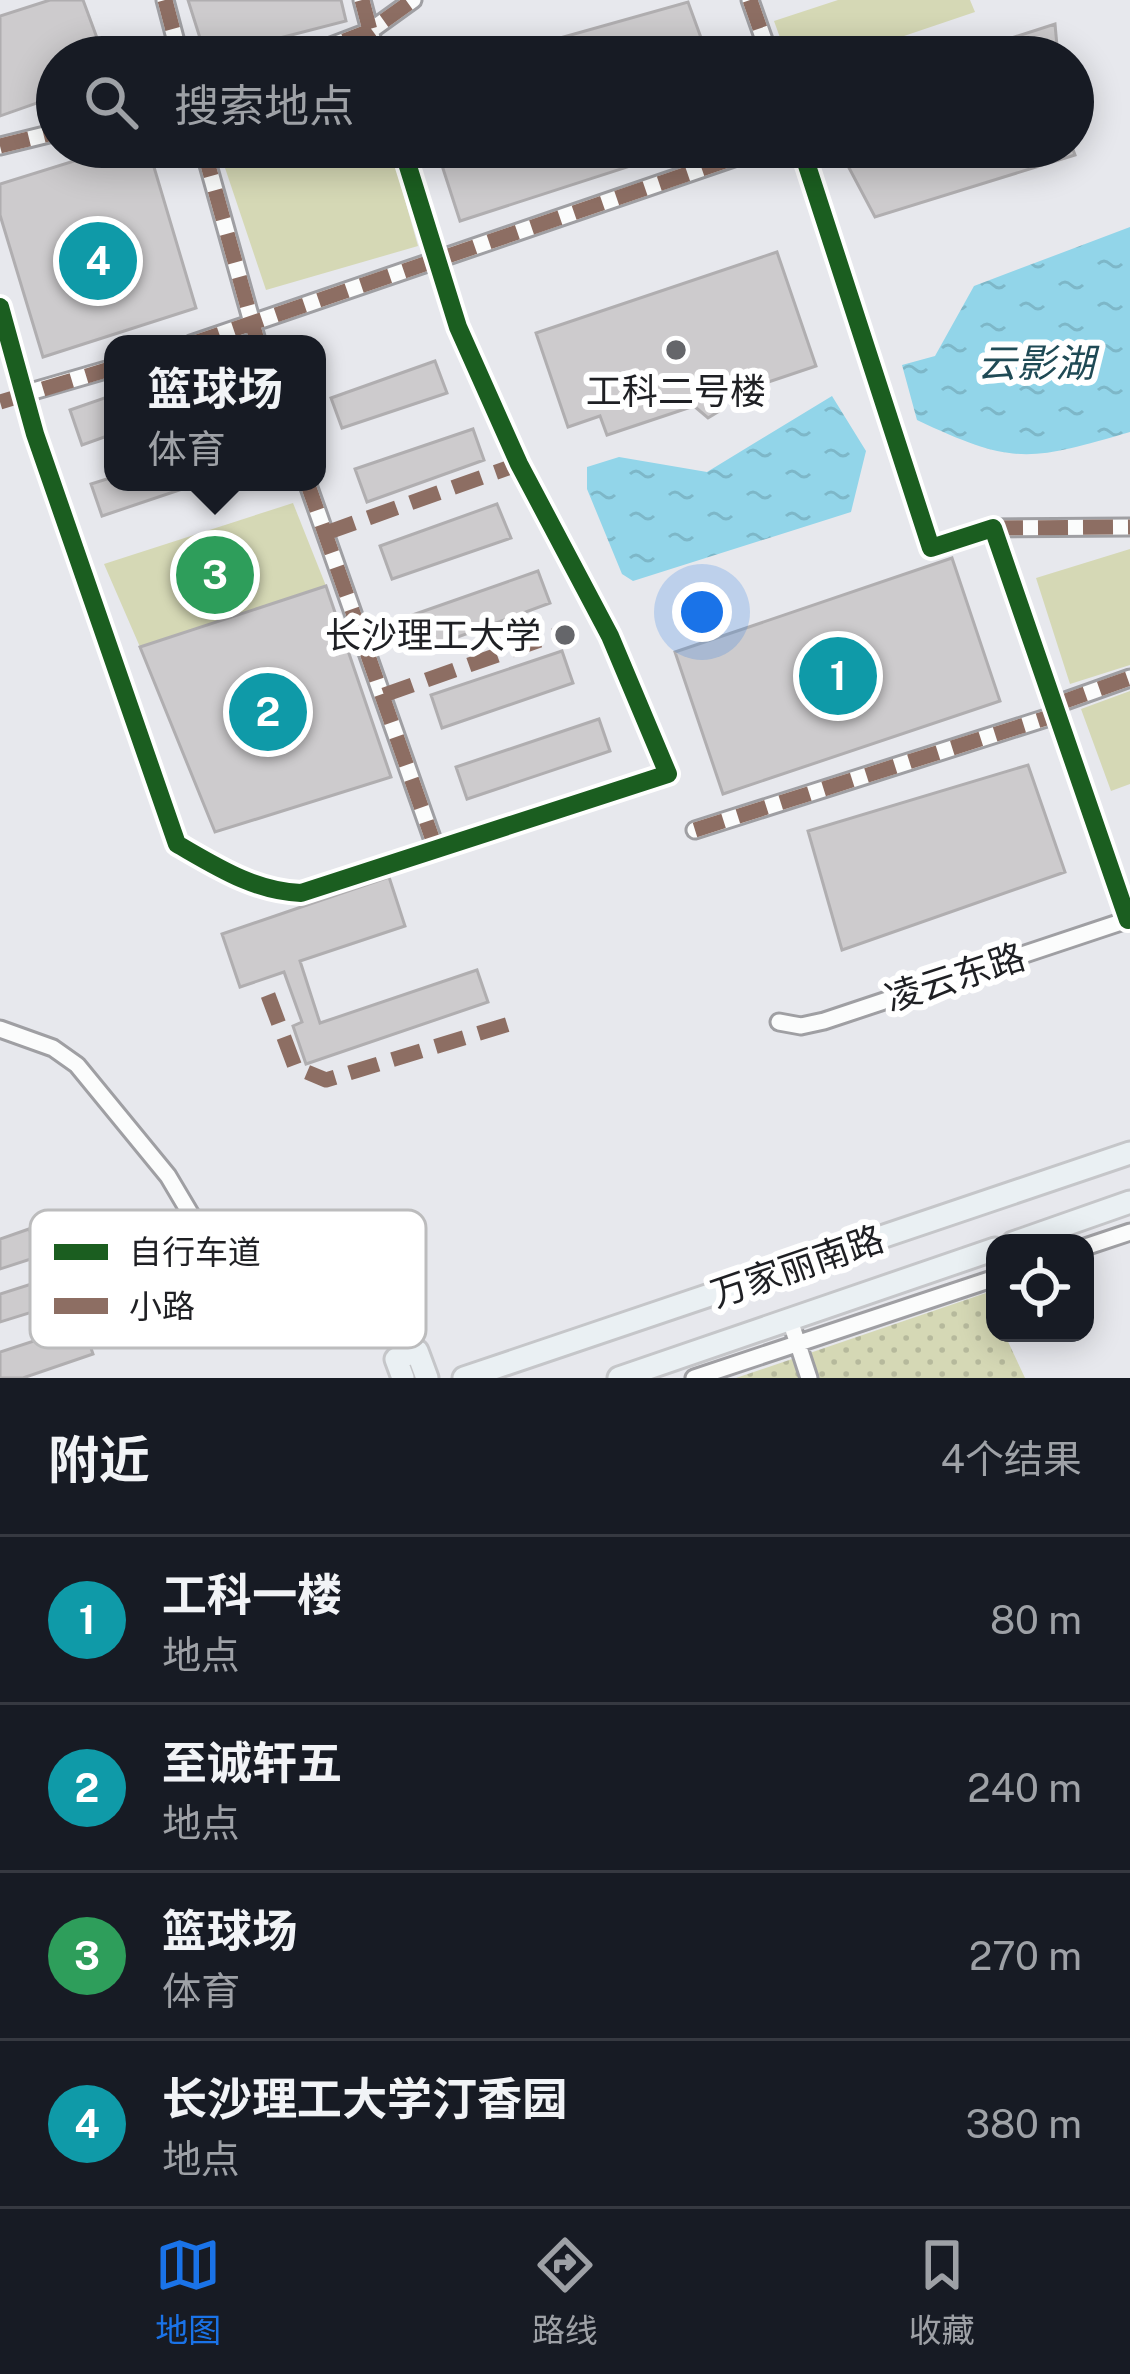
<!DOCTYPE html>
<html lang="zh">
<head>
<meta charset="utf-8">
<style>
	body { margin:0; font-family:"Public Sans","Noto Sans SC",sans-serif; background:#20242c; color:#f1f3f6 }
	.controls { position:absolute; right:36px; bottom:36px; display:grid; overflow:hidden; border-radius:24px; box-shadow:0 6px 30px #0003 }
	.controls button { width:108px; height:108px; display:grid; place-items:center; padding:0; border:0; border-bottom:3px solid #363941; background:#171b24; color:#f1f3f6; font:60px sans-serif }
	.you { position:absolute; left:702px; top:612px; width:42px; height:42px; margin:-30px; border:9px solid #fff; border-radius:50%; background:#1a73e8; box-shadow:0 0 0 18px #1a73e833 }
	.badge { display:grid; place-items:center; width:78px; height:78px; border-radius:50%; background:#1a73e8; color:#fff; font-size:39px; font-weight:700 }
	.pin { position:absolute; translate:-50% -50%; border:6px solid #fff; box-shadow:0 3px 12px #0006 }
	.popup { position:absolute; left:104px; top:335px; width:222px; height:156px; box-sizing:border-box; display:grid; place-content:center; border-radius:24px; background:#171b24; filter:drop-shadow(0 3px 9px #0005); font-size:39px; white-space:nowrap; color:#9ea1a6 }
	.popup b { font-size:45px; color:#f1f3f6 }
	.popup::after { content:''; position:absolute; left:50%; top:100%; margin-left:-24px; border:24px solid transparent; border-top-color:#171b24 }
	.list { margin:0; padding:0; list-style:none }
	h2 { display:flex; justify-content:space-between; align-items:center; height:156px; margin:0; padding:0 48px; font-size:51px }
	h2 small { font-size:39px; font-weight:400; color:#9ea1a6 }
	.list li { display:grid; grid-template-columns:78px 1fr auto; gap:36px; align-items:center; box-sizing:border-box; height:168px; padding:0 48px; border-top:3px solid #363941 }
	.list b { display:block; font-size:45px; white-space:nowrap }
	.list p { margin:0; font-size:39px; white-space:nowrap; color:#9ea1a6 }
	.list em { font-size:39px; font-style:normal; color:#9ea1a6 }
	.icon { flex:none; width:66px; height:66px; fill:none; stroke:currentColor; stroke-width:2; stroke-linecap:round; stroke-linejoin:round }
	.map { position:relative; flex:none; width:1130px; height:1378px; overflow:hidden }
	.search { position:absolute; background:#171b24; box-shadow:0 6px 30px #0003; left:36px; right:36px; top:36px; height:132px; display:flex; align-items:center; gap:30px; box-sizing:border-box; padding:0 42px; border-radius:66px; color:#9ea1a6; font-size:45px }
	.sheet { height:828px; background:#171b24 }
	nav { display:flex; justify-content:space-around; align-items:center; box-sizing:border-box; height:168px; border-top:3px solid #363941; background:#171b24; font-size:33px; color:#9ea1a6 }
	nav a { display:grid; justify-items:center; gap:6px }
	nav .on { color:#1a73e8 }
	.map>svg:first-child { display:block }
	.green { fill:#d5d8b5 }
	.park { fill:url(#park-dots) }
	.water { fill:url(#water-ripples) }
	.building { fill:#cdcbcd; stroke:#b0aeb0; stroke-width:3 }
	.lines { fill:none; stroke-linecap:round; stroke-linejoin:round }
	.minor-casing { stroke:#9f9fa3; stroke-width:21 }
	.major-casing { stroke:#c5c6c9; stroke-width:27 }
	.minor { stroke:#fbfcfc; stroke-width:15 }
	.major { stroke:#eaf0f3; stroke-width:21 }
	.quiet { stroke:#8d6e63; stroke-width:15; stroke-dasharray:30 15; stroke-linecap:butt }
	.cycleway-casing { stroke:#fff; stroke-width:26 }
	.cycleway { stroke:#1b5e20; stroke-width:18 }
	.poi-dot { fill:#65666a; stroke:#fff; stroke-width:4.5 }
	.labels { text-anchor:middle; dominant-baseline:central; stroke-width:12; stroke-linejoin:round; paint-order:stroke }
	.poi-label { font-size:36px; fill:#1f2024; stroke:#fff }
	.street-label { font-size:36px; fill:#1f2024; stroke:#fff }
	.water-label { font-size:39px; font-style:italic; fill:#1f4a55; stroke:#fff }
	.key { fill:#fff; stroke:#bcbcbd; stroke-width:3 }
	.key-label { font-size:33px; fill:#1f2024 }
</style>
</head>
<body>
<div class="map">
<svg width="1130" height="1378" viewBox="0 0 1130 1378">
	<defs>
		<pattern id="park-dots" width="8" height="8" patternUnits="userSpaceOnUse" patternTransform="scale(3)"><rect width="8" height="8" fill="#d5d8b5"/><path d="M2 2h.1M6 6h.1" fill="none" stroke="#b6b99c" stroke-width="1.8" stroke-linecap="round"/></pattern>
		<pattern id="water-ripples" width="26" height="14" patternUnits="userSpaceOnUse" patternTransform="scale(3)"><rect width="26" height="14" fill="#92d5e9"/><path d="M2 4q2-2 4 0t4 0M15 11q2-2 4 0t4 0" fill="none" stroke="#7db7c8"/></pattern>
	</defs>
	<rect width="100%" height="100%" fill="#e7e8ed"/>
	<!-- green -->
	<path class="green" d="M838,0h132l5,12 -133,45h-55l-13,-36z
		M218,147h172l28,99 -152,44z
		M293,503l33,83 -186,61 -36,-83z
		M1130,549v116l-60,19 -34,-106z
		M1130,691v93l-19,7 -30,-82z"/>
	<!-- park -->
	<path class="park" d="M986,1293l9,20v20h9l21,45h-289z"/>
	<!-- water -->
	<path class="water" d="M1130,227v205c-100,29 -116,34 -213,-12l-15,-55 33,-9 39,-70z
		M832,396l34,55 -15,61 -218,69 -11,-7 -35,-85v-22l32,-10 88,15z"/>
	<!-- building -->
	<path class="building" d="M50,0h33l21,57h-47v39l-57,20v-100z
		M188,0h153l5,21 -140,36z
		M688,2l20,55h-205v-3z
		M1055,24l3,33h-99v-2z
		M119,147h29l48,161 -153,49 -43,-142v-31z
		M436,147h247v2l-223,72z
		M838,147h234l3,8 -200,62z
		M777,252l39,114 -92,31 -3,13 -13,8 -14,-12 -87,29 -7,-19 -32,11 -32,-94z
		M435,361l12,32 -105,35 -11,-30z
		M113,395v39l-31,11 -12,-35z
		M473,429l11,31 -117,42 -12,-33z
		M113,477v5l84,2 -95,32 -11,-32z
		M497,504l14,34 -119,41 -12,-33z
		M952,558l48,143 -277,93 -48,-142z
		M538,571l12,32 -133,49 -13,-34z
		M326,586l65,191 -176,55 -75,-185z
		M562,651l11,32 -131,45 -11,-33z
		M599,719l11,32 -143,48 -11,-32z
		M1028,765l37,107 -223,78 -34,-119z
		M389,877l16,49 -105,35 20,62 157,-53 11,32 -182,62 -13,-38 9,-4 -18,-50 -44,15 -18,-53z
		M29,1229l11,27 -40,13v-30z
		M328,1267l12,31 -77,24 -11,-29z
		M66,1273l8,26 -74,23v-28z
		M83,1325l10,29 -70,24h-23v-26z"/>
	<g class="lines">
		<defs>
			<path id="minor" d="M165,0l15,57
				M362,0l15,57
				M750,0l20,57
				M302,57l68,-26 43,-31
				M0,146l57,-14
				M203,147l55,197
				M801,147l130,401 62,-20 135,392
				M0,307l35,127 142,410c40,23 77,47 124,49l367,-119 -58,-138 -91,-172 -61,-137 -56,-180
				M191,344l575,-197
				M23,394l90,-26
				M307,482l129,367
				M993,528l137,-1
				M1057,704l73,-26
				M695,830l364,-116
				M779,1022l22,4 23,-5 306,-102
				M0,1029l53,19 24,17 91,111 57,96
				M1085,1247l45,-15
				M790,1320l19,58
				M694,1378l301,-100"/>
			<path id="major" d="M1013,1243l117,-41
				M403,1378l-7,-19 21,-8 10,27
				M464,1378l666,-225
				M619,1378l376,-129"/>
		</defs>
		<!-- minor casing -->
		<use href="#minor" class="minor-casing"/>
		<!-- major casing -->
		<use href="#major" class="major-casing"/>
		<!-- minor -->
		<use href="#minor" class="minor"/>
		<!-- major -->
		<use href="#major" class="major"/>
		<!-- quiet -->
		<path class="quiet" d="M165,0l15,57
			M362,0l15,57
			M750,0l20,57
			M302,57l68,-26 43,-31
			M0,146l57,-14
			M203,147l55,197
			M191,344l575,-197
			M0,402l113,-34
			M307,482l129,367
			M993,528l137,-1
			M326,533l193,-69
			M384,695l170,-60
			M1057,704l73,-26
			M695,830l364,-116
			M268,995l27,72 31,13 183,-56"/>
		<defs>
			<path id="cycleway" d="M801,147l130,401 62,-20 135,392
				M0,307l35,127 142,410c40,23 77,47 124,49l367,-119 -58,-138 -91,-172 -61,-137 -56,-180"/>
		</defs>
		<!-- cycleway casing -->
		<use href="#cycleway" class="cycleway-casing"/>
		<!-- cycleway -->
		<use href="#cycleway" class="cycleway"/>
	</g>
	<!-- markers -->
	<g class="poi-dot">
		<circle cx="676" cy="350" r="12"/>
		<circle cx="565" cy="635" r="12"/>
	</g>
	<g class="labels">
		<!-- poi labels -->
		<g class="poi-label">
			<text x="676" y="391">工科二号楼</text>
			<text x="541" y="635" text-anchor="end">长沙理工大学</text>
		</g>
		<!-- street labels -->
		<g class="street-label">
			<text transform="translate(955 977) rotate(-18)">凌云东路</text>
			<text transform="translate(797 1266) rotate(-19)">万家丽南路</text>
		</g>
		<!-- water labels -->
		<g class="water-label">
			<text x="1036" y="363">云影湖</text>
		</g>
	</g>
	<!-- legend -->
	<rect x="30" y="1210" width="396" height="138" rx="18" class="key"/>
	<rect x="54" y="1244" width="54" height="16" fill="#1b5e20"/>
	<rect x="54" y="1298" width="54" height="16" fill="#8d6e63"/>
	<g class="key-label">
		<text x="129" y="1264">自行车道</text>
		<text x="129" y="1318">小路</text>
	</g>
</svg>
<div class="controls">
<button><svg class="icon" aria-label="locate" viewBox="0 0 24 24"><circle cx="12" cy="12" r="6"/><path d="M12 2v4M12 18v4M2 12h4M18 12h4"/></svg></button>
</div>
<div class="you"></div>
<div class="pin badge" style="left:838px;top:676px;background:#0f9aa8">1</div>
<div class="pin badge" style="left:268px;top:712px;background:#0f9aa8">2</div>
<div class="pin badge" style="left:215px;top:575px;background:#2e9e5b">3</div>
<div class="popup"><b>篮球场</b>体育</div>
<div class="pin badge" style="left:98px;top:261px;background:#0f9aa8">4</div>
<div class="search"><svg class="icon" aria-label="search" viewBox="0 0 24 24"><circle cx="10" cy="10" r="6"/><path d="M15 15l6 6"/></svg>搜索地点</div>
</div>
<section class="sheet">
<h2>附近<small>4个结果</small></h2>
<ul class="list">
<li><span class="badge" style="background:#0f9aa8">1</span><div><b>工科一楼</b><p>地点</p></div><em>80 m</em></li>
<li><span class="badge" style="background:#0f9aa8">2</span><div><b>至诚轩五</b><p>地点</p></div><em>240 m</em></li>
<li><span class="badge" style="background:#2e9e5b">3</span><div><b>篮球场</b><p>体育</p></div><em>270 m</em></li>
<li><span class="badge" style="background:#0f9aa8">4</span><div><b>长沙理工大学汀香园</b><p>地点</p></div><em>380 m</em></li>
</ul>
</section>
<nav>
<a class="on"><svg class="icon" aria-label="map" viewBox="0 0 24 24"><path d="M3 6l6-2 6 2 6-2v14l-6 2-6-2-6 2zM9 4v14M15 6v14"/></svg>地图</a>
<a><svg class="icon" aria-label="directions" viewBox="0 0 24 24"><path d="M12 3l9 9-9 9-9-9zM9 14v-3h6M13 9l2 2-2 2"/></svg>路线</a>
<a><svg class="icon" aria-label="saved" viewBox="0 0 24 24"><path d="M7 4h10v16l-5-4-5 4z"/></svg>收藏</a>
</nav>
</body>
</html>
